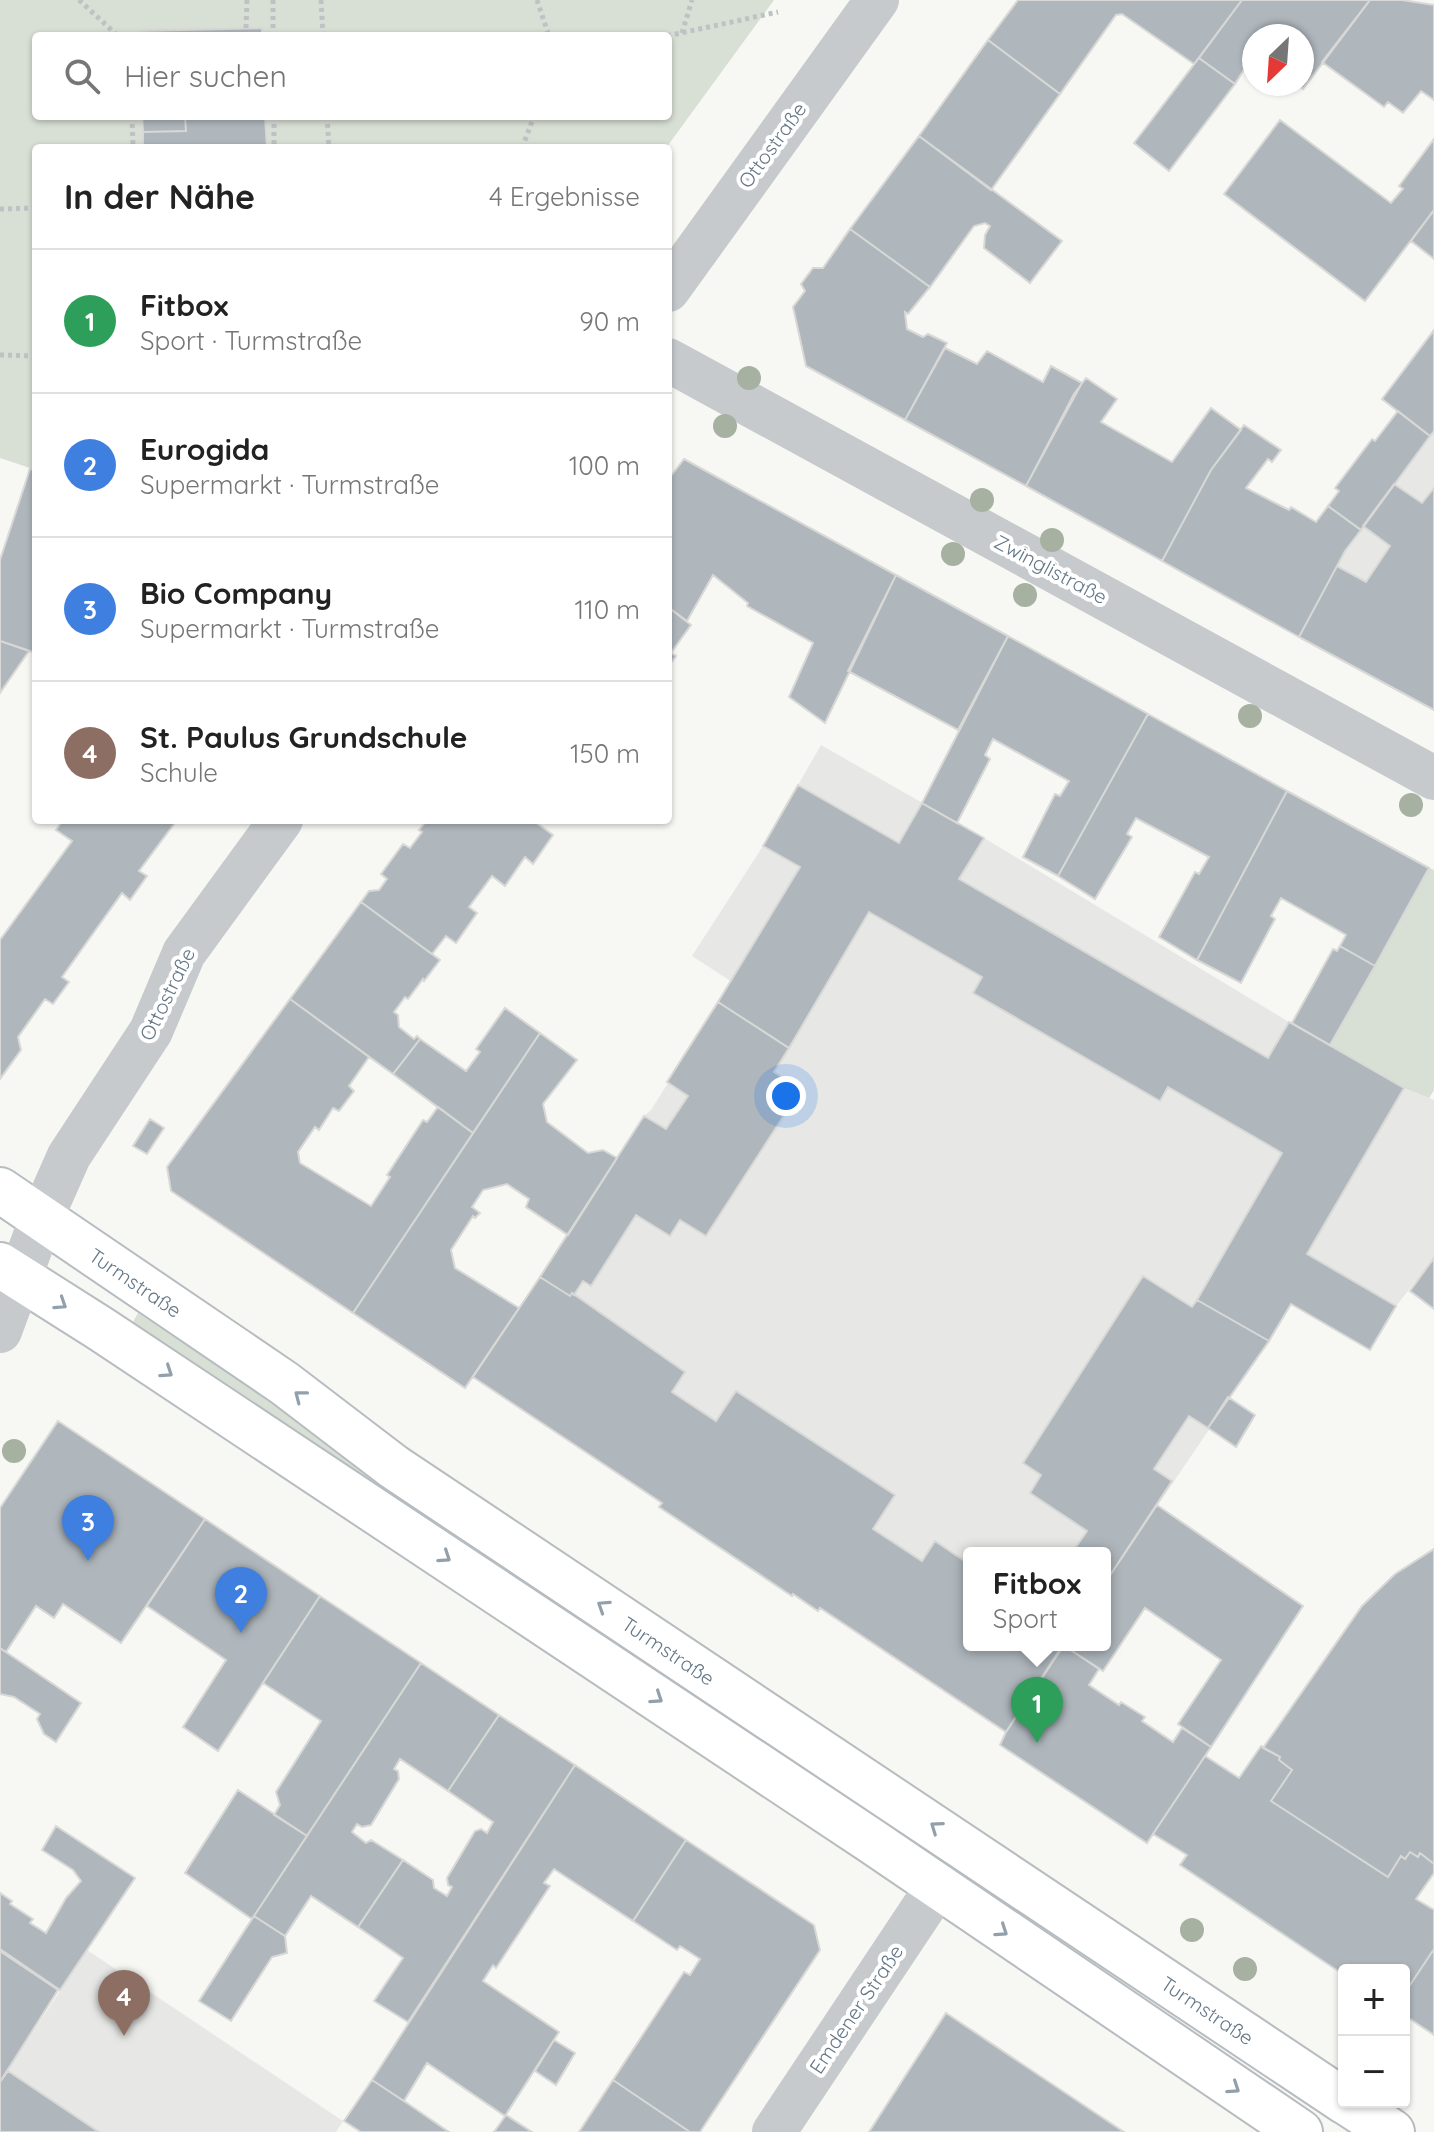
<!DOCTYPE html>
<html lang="de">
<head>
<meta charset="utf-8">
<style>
	body { margin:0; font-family:Quicksand,sans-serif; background:#f6f6f6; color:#222 }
	.controls { position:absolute; right:24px; bottom:24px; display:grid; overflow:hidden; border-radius:8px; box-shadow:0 2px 6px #0004 }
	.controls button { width:72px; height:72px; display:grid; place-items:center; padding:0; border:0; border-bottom:2px solid #e0e0e0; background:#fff; color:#222; font:40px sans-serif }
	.compass { position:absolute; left:1242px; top:24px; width:72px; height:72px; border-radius:50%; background:#fff; box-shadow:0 2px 6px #0004; rotate:205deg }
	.you { position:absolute; left:786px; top:1096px; width:28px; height:28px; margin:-20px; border:6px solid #fff; border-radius:50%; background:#1a73e8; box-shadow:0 0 0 12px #1a73e833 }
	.badge { display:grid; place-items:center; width:52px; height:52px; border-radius:50%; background:#f24918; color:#fff; font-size:26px; font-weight:700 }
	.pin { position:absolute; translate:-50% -66px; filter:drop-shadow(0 2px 4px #0008) }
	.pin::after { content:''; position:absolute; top:42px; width:28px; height:24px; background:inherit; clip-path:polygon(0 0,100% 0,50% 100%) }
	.popup { position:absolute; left:963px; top:1547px; width:148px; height:104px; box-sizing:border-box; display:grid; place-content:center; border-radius:8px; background:#fff; filter:drop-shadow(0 2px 6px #0005); font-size:26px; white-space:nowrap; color:#767676 }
	.popup b { font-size:30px; color:#222 }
	.popup::after { content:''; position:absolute; left:50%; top:100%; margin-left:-16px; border:16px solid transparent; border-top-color:#fff }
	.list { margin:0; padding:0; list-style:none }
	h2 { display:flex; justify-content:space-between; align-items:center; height:104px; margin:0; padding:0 32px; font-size:34px }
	h2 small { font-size:26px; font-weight:400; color:#767676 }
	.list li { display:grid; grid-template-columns:52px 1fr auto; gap:24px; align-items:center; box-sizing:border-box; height:144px; padding:0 32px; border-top:2px solid #e0e0e0 }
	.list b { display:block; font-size:30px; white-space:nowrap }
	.list p { margin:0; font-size:26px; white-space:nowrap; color:#767676 }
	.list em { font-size:26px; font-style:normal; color:#767676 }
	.icon { flex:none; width:44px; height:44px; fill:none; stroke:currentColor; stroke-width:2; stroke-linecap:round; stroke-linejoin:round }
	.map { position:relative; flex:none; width:1434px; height:2132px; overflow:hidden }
	.search { position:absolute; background:#fff; box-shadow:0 2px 6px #0004; left:32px; top:32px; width:640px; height:88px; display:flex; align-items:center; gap:20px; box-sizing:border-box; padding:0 28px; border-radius:8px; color:#767676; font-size:30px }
	.panel { position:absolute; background:#fff; box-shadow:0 2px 6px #0004; left:32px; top:144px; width:640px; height:680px; border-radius:8px }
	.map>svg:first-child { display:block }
	.built { fill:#e7e8e6 }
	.green { fill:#d8dfd4; fill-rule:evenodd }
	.building { fill:#afb7bd; stroke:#d8d8d6; stroke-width:2 }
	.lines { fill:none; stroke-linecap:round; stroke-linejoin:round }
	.secondary-casing { stroke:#b6bcc0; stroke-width:48 }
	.path { stroke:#bfc2c4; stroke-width:5; stroke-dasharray:4 4; stroke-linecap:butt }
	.street { stroke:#c6cacd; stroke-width:44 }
	.secondary { stroke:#fff; stroke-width:44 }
	.tree { fill:#a6b1a1 }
	.oneway { stroke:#92a0ab }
	.labels { text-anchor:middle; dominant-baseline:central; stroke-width:8; stroke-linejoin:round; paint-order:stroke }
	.street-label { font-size:20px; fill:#637787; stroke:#fff }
</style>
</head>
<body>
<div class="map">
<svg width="1434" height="2132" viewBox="0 0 1434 2132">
	<rect width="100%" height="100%" fill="#f7f7f3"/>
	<!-- built -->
	<path class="built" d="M1434,431v279l-135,-73 46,-86z
		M821,745l163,93 305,184 115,66 30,12v158l-38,48 -26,44 -79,-46 -22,37 -164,242v-30h-136v92l37,87 -186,-124 -26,-14 -2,2 -133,-89 2,-4 -187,-126 170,-261 7,-6 81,-128 -40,-26 71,-110z
		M87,1950l256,171 -7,11h-336v-50z"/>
	<!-- green -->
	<path class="green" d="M0,0h774l-108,148h-630v322l-36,-12zM36,36h632v80h-632z
		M1429,868l5,2v220l-5,8 -25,-10 -74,-43z
		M138,1313l656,438 77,48 -12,19 -731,-487z"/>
	<!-- building -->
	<path class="building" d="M1018,0h224l-48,64 -72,-50 -6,1 -56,79 -72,-54z
		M1242,0h128l-67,89 -6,-5h5v-48h-48v34l-9,-2 -10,16 -36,-26z
		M1370,0h32l32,5v95l-13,-9 -18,22 -15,-11 -4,5 -62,-45z
		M262,28v8h-122v-5z
		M988,40l72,54 -69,96 -72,-54z
		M1199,58l36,26 -66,87 -35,-28z
		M142,116h43l1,15 -43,1z
		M185,116h80l2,32h-124v-16l43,-1z
		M1280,120l111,83 12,-14 -4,-3 35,-47v71l-69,91 -141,-107z
		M919,136l143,105 -32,42 -46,-35 1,-13 5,-9 -5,-3 -11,3 -44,61 -80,-58z
		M1434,210v49l-23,-18z
		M850,229l80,58 -22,27 -3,-2 2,17 16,8 5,-3 19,9 -42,77 -99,-54 -13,-59 12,-16 -4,-7 12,-16h10z
		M1434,330v101l-4,5 -48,-37z
		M945,348l32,16 10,-13 56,31 8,-16 31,17 -56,103 -121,-66z
		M1086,378l31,21 -16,23 71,40 39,-54 30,22 -30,40 -49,91 -136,-75 48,-92z
		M1398,411l32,25 -69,94 -33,-24 11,-15 -4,-3 37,-49 3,2z
		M1244,425l37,25 -9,12 -4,-3 -22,29 43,22 2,-3 25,15 12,-16 33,24 -16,21 -46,86 -137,-76 49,-91z
		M684,459l212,116 -71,148 -36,-26 24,-54 -66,-37 1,-3 -35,-28 -26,46 -19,-14v-127z
		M30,469l6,1v183l-36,-12v-81z
		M1394,484l28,19 12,-15v222l-135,-73 38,-71 29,16 24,-36 -27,-20z
		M896,575l112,61 -50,94 -110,-59z
		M668,607l23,18 -20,28 5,3 -8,11z
		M1008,636l140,78 -90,162 -35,-19 32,-63 5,2 9,-15 -76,-42 -8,16 5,4 -33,64 -35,-20z
		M0,641l29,10 -29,42z
		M1148,714l139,77 -90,169 -38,-23 36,-65 4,2 10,-17 -73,-39 -9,16 5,3 -37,62 -37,-23z
		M798,785l101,58 23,-40 62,35 -25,41 309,179 21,-36 115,66 -97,166 89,52 -26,44 -79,-46 -22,37 -72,-41 85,-147 -114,-66 -8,14 -187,-108 9,-16 -113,-65 -80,136 -71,-46 82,-135 -37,-21z
		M1287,791l142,77 -54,98 -35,-20 6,-11 -65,-37 -10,18 4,3 -34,64 -44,-23z
		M63,820h114l-38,51 8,5 -17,24 -8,-7 -60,84 7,5 -16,22 -8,-5 -27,38 3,13 -21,29v-139l72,-99 -16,-11z
		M427,820h114l-3,4 15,11 -20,29 -8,-7 -20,29 -13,-10 -23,31 8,6 -21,30 -10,-7 -14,18 -71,-52 8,-11 10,-1 8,-11 -6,-5 22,-30 7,4 12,-16 -3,-2z
		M361,902l79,58 -16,21 -1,-2 -15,20 -3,-2 -11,15 4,3 1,12 15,12 3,-3 3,3 -27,35 -103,-75z
		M1340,946l35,20 -45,79 -38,-22 41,-74 4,2z
		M290,999l79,58 -20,29 5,5 -15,20 -6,-3 -14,22 -4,-3 -17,25 2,11 71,43 19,-29 -3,-2 36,-55 4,2 11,-15 35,26 -120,180 -182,-122 -4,-24z
		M718,1002l71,46 -15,24 27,17 -95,147 -26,-16 -10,16 -34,-21 -45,71 -8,-5 -9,14 -2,-2 -2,3 -30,-19 104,-161 22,13 22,-33 -21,-14z
		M505,1008l35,25 -67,100 -80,-59 27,-35 46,32 14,-19 -4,-3z
		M540,1033l37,27 -34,44 4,18 41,31 15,-3 14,8 -49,77 -42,-28 3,-8 -22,-15 -24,6 -11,17 8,6 -5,5 -2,-2 -22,34 4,18 64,40 -54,80 -112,-75z
		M150,1119l14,9 -17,26 -14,-8z
		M1434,1258v51l-24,-18z
		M1143,1276l49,31 5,-7 72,41 -61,87 -19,-12 -35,53 18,12 -67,102v-30h-33l15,-22 -57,-38 11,-18 -18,-12z
		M540,1277l30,19 2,-3 113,79 -13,20 44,29 20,-30 159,104 -22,34 49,32 13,-20 34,23v81h95l-58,87 -186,-124 -2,3 -25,-17 -1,2 -133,-89 3,-4 -189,-126z
		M1228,1397l27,18 -19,32 -28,-19z
		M58,1421l147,98 -84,124 -58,-39 -9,14 -18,-12 -30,46 -6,-4v-140z
		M1157,1505l146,101 -92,141 -33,-23 43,-64 -76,-52 -42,63 -40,-26h42v-62z
		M205,1519l115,77 -102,155 -35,-24 43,-67 -79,-54z
		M1434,1549v315l-14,-11 -2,4 -8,-5 -5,7 -4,-3 -13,21 -117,-76 21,-31 -13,-10 1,-3 -17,-9 99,-142 33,-32z
		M320,1596l101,67 -114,173 -33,-21 6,-10 -4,-13 45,-71 -58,-38z
		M1063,1645l36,24 -10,16 30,20 2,-3 24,15 -3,4 31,21 9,-14 29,19 -64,96 -147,-98 6,-13z
		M0,1648l81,55 -25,39 -12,-8 -7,-15 3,-5 -26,-17 -14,-3z
		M421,1663l78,52 -51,76 -48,-32 -6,10 4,2 1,8 -28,46 -9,2 -5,-3 -5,8 14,11 5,-3 32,20 -45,67 -47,-31 -26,40 -31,-20z
		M499,1715l76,50 -167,257 -34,-21 29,-43 -45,-31 45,-67 30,20 1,8 13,8 5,-9 -4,-2 -1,-7 28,-47 6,-2 6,4 6,-11 -45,-31z
		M1261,1746l19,11 -1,3 13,10 -21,31 117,76 13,-21 4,3 5,-7 8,5 2,-4 14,11v9l-18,26 18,11v39l-30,45v-24h-60v5l-164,-110 7,-10 -34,-21 52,-78 34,22z
		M575,1765l111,75 -53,81 -79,-52 -10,14 6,3 -54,82 -3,-3 -10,16 76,51 -54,84 -78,-53 -23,38 -32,-21z
		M238,1790l69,46 -55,83 -67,-46z
		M56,1826l79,52 -75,112 -60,-41v-56l12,8 -2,3 23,15 -3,4 16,10 20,-35 15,-17 -8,-11 -31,-20z
		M686,1840l128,85 6,25 -120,182h-10l-77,-52 71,-108 6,3 10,-16 -20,-13 -3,4 -44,-29z
		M254,1916l31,20 2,17 -15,4 -41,64 -32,-20z
		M1434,1949v86l-30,-20v-21z
		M0,1951l58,39 -58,92z
		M946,2013l109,73 69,46h-255z
		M554,2040l21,13 -19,32 -21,-14z
		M8,2071l91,61h-99v-50z
		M372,2080l32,21 45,31h-88l-17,-11z
		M613,2080l77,52h-111z
		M506,2115l26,17h-38z"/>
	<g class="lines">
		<defs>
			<g id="secondary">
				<path id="s1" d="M0,1190l284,193 110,84 950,634"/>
				<path d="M0,1265l101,64 769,511 430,292"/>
				<path d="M1346,2102l46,30"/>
			</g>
		</defs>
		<!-- secondary casing -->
		<use href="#secondary" class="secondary-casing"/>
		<!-- path -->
		<path class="path" d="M79,0l39,36
			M273,0v36
			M321,0l2,36
			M537,0l12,36
			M246,28l1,-28
			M682,33l10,-33
			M667,36l111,-24
			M132,116l1,32
			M274,116v32
			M327,116l2,32
			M522,148l12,-32
			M0,209l36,-1
			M0,355l36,1"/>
		<!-- street -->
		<path class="street" d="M668,290l209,-290
			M668,360l766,418
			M0,1331l42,-114 27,-61 82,-125 33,-78 97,-133
			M774,2132l163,-245"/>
		<!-- secondary -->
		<use href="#secondary" class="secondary"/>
	</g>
	<!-- trees -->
	<g class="tree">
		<circle cx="749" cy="378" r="12"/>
		<circle cx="725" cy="426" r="12"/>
		<circle cx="982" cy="500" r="12"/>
		<circle cx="1052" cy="540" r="12"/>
		<circle cx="953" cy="554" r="12"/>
		<circle cx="1025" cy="595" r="12"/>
		<circle cx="1250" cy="716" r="12"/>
		<circle cx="1411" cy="805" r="12"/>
		<circle cx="14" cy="1451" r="12"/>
		<circle cx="1192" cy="1930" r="12"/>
		<circle cx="1245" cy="1969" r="12"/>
	</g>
	<!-- one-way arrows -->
	<defs><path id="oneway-chevron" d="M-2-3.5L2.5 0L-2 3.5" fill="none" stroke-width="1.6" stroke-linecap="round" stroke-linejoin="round" transform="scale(2)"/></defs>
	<g class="oneway">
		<use href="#oneway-chevron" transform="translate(61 1304) rotate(33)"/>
		<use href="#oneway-chevron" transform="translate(167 1372) rotate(34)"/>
		<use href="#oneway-chevron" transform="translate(300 1396) rotate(-142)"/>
		<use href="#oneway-chevron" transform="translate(445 1557) rotate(34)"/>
		<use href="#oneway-chevron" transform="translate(603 1606) rotate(-147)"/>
		<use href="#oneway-chevron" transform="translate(657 1698) rotate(34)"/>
		<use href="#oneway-chevron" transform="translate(936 1827) rotate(-145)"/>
		<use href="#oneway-chevron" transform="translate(1002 1931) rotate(34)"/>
		<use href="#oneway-chevron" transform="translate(1234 2088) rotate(34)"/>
	</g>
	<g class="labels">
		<!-- street labels -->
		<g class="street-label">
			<text transform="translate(772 145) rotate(-54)">Ottostraße</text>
			<text transform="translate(1051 569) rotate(28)">Zwinglistraße</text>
			<text transform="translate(167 994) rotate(-64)">Ottostraße</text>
			<text stroke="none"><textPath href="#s1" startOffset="164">Turmstraße</textPath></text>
			<text stroke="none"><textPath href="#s1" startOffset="812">Turmstraße</textPath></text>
			<text transform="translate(856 2009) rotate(-56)">Emdener Straße</text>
			<text stroke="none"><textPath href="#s1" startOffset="1460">Turmstraße</textPath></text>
		</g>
	</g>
</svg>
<div class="controls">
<button>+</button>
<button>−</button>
</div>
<svg class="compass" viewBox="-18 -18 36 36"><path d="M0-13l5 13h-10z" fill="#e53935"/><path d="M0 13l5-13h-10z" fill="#767676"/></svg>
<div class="you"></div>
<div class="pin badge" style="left:1037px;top:1743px;background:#2e9e5b">1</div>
<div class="popup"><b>Fitbox</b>Sport</div>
<div class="pin badge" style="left:241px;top:1633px;background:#3f7fe0">2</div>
<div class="pin badge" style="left:88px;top:1561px;background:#3f7fe0">3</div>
<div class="pin badge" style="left:124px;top:2036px;background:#8d6e63">4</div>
<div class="search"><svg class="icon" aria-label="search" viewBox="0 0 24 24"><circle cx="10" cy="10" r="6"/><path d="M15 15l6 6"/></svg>Hier suchen</div>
<section class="panel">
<h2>In der Nähe<small>4 Ergebnisse</small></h2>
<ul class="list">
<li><span class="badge" style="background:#2e9e5b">1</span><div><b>Fitbox</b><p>Sport · Turmstraße</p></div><em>90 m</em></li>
<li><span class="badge" style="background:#3f7fe0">2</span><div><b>Eurogida</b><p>Supermarkt · Turmstraße</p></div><em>100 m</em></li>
<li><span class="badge" style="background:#3f7fe0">3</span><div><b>Bio Company</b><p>Supermarkt · Turmstraße</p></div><em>110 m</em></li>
<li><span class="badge" style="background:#8d6e63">4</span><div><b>St. Paulus Grundschule</b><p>Schule</p></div><em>150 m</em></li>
</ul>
</section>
</div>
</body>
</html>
